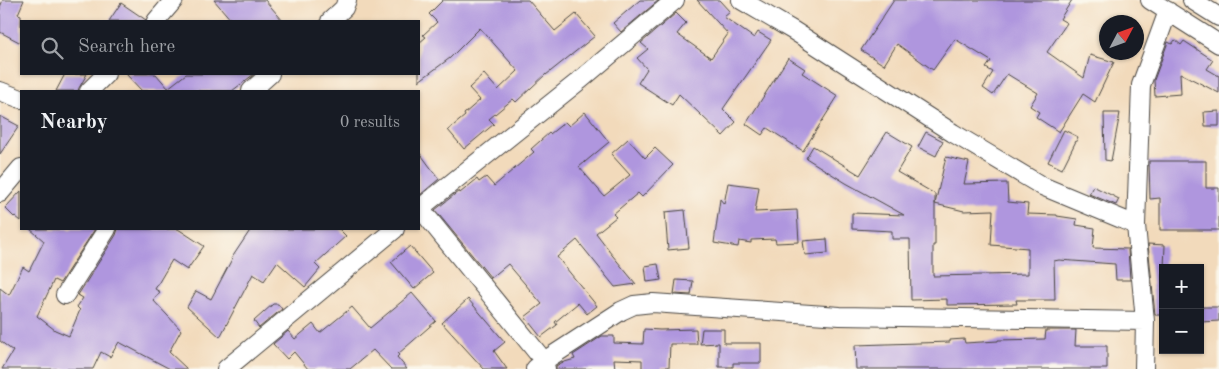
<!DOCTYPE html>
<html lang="en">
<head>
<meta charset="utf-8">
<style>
	body { margin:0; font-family:"Old Standard TT",serif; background:#20242c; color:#f1f3f6 }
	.controls { position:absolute; right:15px; bottom:15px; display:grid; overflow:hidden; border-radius:0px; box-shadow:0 1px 4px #0004 }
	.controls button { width:45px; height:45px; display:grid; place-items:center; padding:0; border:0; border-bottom:1px solid #363941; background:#171b24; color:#f1f3f6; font:25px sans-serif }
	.compass { position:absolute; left:1099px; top:15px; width:45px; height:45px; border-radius:50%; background:#171b24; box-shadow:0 1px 4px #0004; rotate:49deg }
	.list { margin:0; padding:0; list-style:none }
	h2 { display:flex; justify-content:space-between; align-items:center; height:65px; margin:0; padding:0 20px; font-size:21px }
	h2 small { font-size:16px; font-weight:400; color:#9ea1a6 }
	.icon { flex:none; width:28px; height:28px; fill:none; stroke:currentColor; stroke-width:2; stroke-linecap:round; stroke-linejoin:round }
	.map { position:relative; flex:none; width:1219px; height:369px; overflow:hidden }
	.search { position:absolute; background:#171b24; box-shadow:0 1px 4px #0004; left:20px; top:20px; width:400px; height:55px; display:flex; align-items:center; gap:12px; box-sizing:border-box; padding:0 18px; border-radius:0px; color:#9ea1a6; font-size:19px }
	.panel { position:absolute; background:#171b24; box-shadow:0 1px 4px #0004; left:20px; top:90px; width:400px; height:140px; border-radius:0px }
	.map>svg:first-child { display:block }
	.building { fill:#af96de; fill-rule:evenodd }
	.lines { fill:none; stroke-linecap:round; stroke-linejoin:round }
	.minor-casing { stroke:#494541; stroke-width:20 }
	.minor { stroke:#fff; stroke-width:18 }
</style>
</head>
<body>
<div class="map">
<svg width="1219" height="369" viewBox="0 0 1219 369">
	<rect width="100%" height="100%" fill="#fbf7ec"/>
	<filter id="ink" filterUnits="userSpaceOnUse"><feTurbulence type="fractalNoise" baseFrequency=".02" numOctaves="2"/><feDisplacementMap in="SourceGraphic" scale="10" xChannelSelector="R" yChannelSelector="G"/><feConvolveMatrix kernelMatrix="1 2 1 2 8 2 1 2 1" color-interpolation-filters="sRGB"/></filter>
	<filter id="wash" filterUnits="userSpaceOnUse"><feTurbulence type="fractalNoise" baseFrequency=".0096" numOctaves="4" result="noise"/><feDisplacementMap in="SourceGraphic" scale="20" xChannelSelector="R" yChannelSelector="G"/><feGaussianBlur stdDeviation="1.12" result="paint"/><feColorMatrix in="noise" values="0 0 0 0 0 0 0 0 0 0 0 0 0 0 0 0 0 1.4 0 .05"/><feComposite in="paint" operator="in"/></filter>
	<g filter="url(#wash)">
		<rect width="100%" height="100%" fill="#f2dabb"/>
		<g id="blocks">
			<!-- building -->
			<path class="building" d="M3,0h21l-6,14 3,1v28l-21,-11v-25z
				M214,0h51l18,21h-51z
				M443,0h85l27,31 21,-17 19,22 -49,39v-1l-30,28 -3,-3 -24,20 5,5 -30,25 -16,-19 17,-14 -1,-2 16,-14 -11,-12 15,-14 14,16 20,-19 -38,-43 -30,30 -31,23v-38l7,-6 -3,-2 14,-13 -8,-8z
				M640,0h19l-38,32 -8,-9z
				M697,0h22l11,12 -6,5 30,21 4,-6 13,8 -48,69 13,13 -13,14 -44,-42 -7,11 -34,-22 9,-14 -10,-11 11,-9 -7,-6 35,-30 10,10 -9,11 34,24 17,-24z
				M894,0h178l-12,19 7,4 -20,29 37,26 6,-23 24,7 -19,40 -12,-8 -24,38 -23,-15 3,-5 -9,-6 8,-13 -31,-19 -14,21 -10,-7 10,-16 -7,-4 5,-7 -36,-22 -22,31 -36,-26 -13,21 -23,-15z
				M121,3l25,17v1h-37z
				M1175,40l6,5 3,-4 29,19 -6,9 12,7v17l-39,-20 1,21 -26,2 -1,-16 14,-38 4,2z
				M788,58l17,11 -3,4 36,23 -35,55 -36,-23 -5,7 -16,-11z
				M65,74h22l-8,14 -1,3h-22z
				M126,74h30l12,14 18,-14h68l-22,17h-90z
				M1219,111v15h-14l-1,-14z
				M585,112l24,30 -30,25 25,29 26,-21 -19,-21 17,-15 17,19 10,-10 18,17 -31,32 -4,-4 -25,21 3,3 -20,16 13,17h-1l28,34 -21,3 -38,-47 -20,17 40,49 -10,8 -9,-11 -23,19 2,3 -16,12 -16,-20 17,-13 -34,-40 -17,14 -56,-68 24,-19 1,2 17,-14 2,3 7,-5 8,9 40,-34 -3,-3 18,-16 1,1 15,-12 4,4z
				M1104,113h16l-9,48 -6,-1z
				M0,116l19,10 -19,28z
				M1064,130l14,7 -16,32 -14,-7z
				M887,132l25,15 -15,25 38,22v10l11,-47 23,5 -5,22 43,-1 1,19 20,2 -1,10 30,1v1l20,3 -1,6 19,3 -2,20 35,1 2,31h-14l-1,-16 -56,-4 -5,1 1,39h-39l1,4 -70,1v-6l-36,1 -1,-61h-18v-8l-40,-2v-16l52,2 -58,-32 -40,-25 7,-12 47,29zM935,204l29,7 29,-1 -2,35 37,3v26l-95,2v-31h2z
				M926,132l17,9 -7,15 -18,-9z
				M419,152l20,27 -19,16 -1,-1z
				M1149,161h57v27h13v42h-59v-32l-10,1z
				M728,183l31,4 -4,25 42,-2 2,32 -23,1 -1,-4 -24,1v3l-12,-2 -1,6 -24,-4 6,-44 4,5z
				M1093,186l26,13 -3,6 -27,-11z
				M21,191v30l-6,-5 -1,1 -9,-9z
				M685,210l4,38 -21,2 -3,-38z
				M30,229h65l-35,54 -6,-3 -17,36 18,14 14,6 11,-26 -3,-3 6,-9 -5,-3 38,-60 2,-6h60l26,17 -17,24 -15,-10 -17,29 5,3 -7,8 28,30 -12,22 18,17h-17l-51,-27 -9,15 -9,-5 -8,17h-91l11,-18 -13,-10v-53l9,7 14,-28 6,4 15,-30z
				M251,229h88l7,7 -31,28 5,5 -15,18 -28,-25 -13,19 -11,-7 -33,63 -33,-30 9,-16 15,8 21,-40h-1z
				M827,239l1,14 -23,2 -2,-14z
				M1148,244l17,1 -1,23h-1l-1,7 1,40h-8z
				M410,246l23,27 -19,16 -23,-27z
				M658,264l3,16 -14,2 -2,-16z
				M676,280l17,1 -2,14 -17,-1z
				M412,293l24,28 -38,33 1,1 -2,2 10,12h-16l-18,-19 -23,19h-42l-14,-17 -7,7 -14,-15 15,-13 7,8 18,-15 7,9 32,-26 18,21z
				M468,299l37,43 -11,9 13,18h-23l-42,-46z
				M273,304h5l4,5 -23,19 -5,-7z
				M1200,307h19v14l-19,1z
				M644,329l16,1 36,-1 1,15h-27l-1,23h-7v2h-20v-9l-28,-1 1,10h-59v-3l5,-3 14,-4 -2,-4 29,-19h12v7l29,1z
				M702,329h22v14h37v20h-28v4h-14v-24l-19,1z
				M1046,330h30l-1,16h32v23h-251l-1,-24 95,-3v-2l14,-1 1,4 33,-2v-1l47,-1z"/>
		</g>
	</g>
	<g filter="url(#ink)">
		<use href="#blocks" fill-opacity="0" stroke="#494541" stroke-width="1"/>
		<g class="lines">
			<defs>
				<path id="minor" d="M741,0l53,31 159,102 89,53 94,39
					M1150,0l69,44
					M1192,0l27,17
					M156,21l18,-21
					M330,21l14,-13 3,-8
					M0,91l21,8
					M89,91l17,-17
					M251,91l19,-17
					M0,193l21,-25
					M420,208l124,153 2,8
					M419,209l160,-128 96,-81
					M65,295l42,-66
					M226,369l169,-140
					M535,369l9,-8 77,-50 13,-6 19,-2 187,13 305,5
					M1144,369l1,-48 -9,-96 5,-140 27,-74"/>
			</defs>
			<!-- minor casing -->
			<use href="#minor" class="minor-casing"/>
			<!-- minor -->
			<use href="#minor" class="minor"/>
		</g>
	</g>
</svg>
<div class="controls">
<button>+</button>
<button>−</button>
</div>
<svg class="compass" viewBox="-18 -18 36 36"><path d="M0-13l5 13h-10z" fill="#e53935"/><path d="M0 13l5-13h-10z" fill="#9ea1a6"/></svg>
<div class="search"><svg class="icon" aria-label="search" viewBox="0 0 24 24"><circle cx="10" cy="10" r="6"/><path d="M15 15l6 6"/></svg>Search here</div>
<section class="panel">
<h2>Nearby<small>0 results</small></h2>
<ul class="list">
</ul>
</section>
</div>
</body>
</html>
